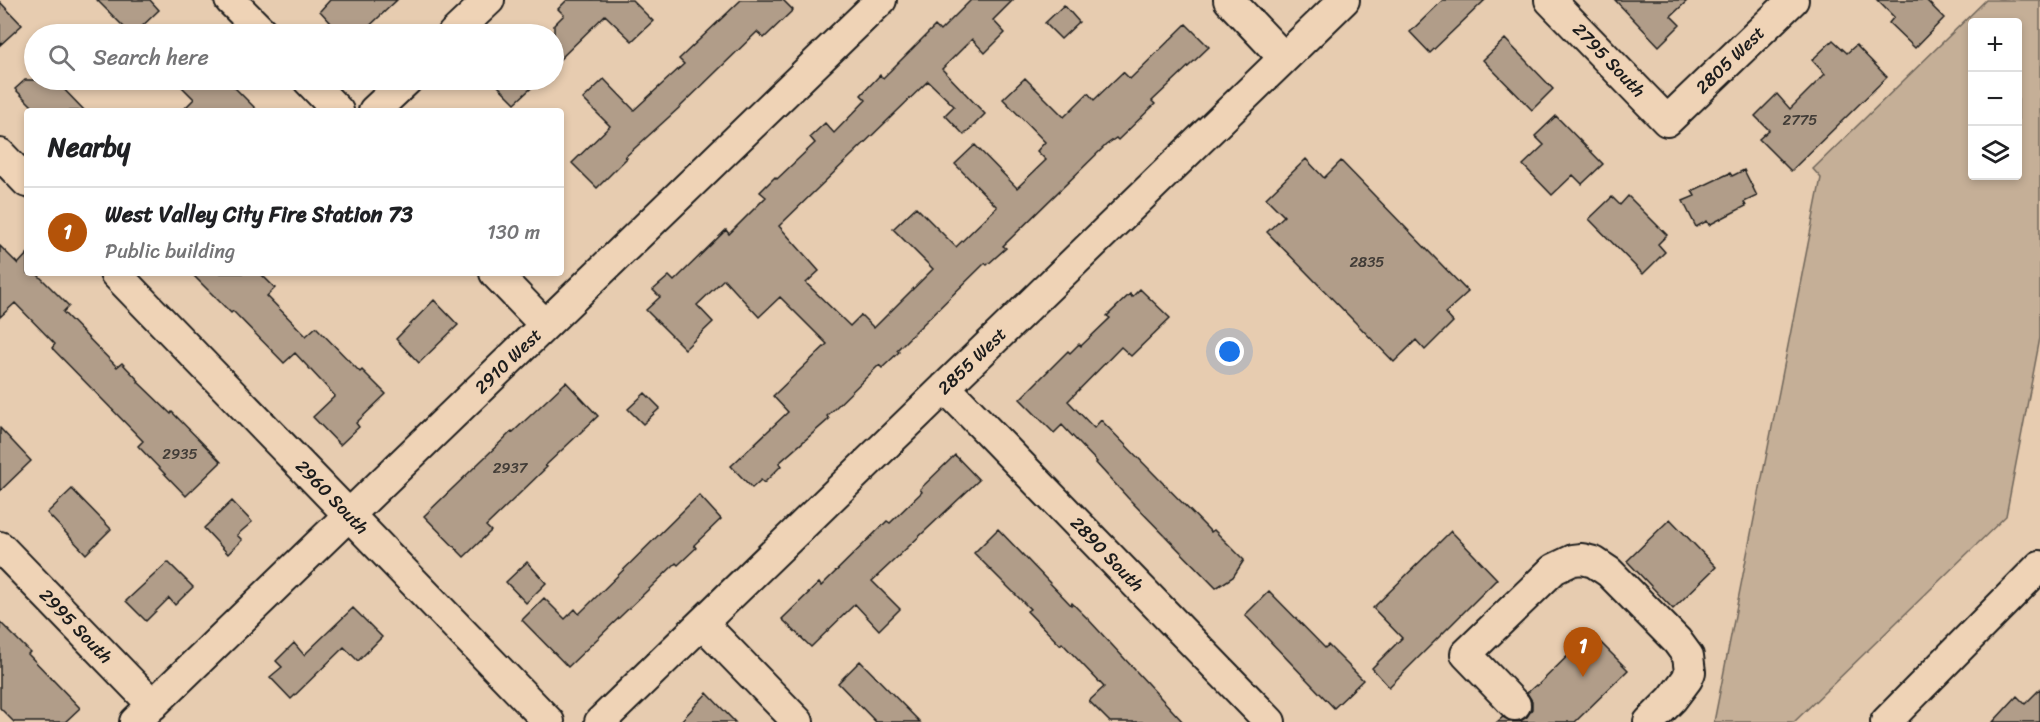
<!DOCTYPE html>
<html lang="en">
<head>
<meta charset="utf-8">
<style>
	body { margin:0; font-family:Sriracha,sans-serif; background:#f6f6f6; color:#202124 }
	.controls { position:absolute; right:18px; top:18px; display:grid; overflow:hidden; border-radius:6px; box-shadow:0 3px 9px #0003 }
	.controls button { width:54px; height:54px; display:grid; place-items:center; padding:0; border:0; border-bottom:2px solid #e0e0e0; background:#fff; color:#202124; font:30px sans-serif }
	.you { position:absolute; left:1230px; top:352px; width:21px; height:21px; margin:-15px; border:4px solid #fff; border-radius:50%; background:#1a73e8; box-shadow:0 0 0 9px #1a73e833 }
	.badge { display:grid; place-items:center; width:39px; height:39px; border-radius:50%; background:#b45309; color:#fff; font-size:20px; font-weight:700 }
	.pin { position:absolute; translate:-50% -50px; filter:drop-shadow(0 2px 3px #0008) }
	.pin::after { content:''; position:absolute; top:32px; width:21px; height:18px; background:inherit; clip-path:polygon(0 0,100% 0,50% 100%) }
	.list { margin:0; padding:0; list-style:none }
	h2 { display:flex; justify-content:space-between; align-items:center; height:78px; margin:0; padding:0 24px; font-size:26px }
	h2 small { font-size:20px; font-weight:400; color:#757577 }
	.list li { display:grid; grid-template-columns:39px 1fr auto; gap:18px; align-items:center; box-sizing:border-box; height:90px; padding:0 24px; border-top:2px solid #e0e0e0 }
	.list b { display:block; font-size:22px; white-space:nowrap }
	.list p { margin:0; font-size:20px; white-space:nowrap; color:#757577 }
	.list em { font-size:20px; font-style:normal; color:#757577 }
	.icon { flex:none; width:33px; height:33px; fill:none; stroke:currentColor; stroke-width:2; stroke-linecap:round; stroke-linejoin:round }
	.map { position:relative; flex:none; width:2040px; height:722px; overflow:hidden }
	.search { position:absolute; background:#fff; box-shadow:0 3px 9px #0003; left:24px; top:24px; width:540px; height:66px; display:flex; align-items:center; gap:15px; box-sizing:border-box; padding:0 21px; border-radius:33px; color:#757577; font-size:22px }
	.panel { position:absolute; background:#fff; box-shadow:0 3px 9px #0003; left:24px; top:108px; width:540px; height:168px; border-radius:6px }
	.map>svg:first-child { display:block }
	.green { fill:#c5af97; stroke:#70665a; stroke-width:1.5; fill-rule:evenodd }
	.building { fill:#b19d89; stroke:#1c1c1c; stroke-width:1.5 }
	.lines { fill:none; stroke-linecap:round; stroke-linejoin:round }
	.minor-casing { stroke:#1c1c1c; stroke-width:34 }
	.minor { stroke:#efd3b6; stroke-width:30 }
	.labels { text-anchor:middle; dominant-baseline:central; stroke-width:4.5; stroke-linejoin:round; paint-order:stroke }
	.number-label { font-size:15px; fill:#413c37 }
	.street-label { font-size:18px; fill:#1c1c1c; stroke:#efd3b6 }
</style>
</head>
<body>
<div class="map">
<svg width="2040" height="722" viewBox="0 0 2040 722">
	<rect width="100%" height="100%" fill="#e7ccb0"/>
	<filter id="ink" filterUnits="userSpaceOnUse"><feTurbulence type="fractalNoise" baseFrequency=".0167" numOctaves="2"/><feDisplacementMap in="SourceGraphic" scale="12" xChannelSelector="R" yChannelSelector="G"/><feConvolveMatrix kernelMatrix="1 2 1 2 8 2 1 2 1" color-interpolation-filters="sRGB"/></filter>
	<g filter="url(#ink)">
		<!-- green -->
		<path class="green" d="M1986,0h54v338l-34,178 -212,206h-80l107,-544 -8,-9zM1972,22h46v154h-46z"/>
		<!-- building -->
		<path class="building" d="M97,0h53l9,10 -25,24h-3z
			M330,0h67l-36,34h-20l-21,-23z
			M567,0h65l21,21 -21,20 -27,-26 -51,50v-40l10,-10 -6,-6z
			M741,0h42l10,10 -29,28 -7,-6 -77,75 -55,50 2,1 -30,30 -25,-25 38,-37 -27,-27 21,-20 30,31 50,-46 -5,-5z
			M971,0h42l-20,20 12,13 -20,20 -13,-14 -30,30 43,45 -21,21 -19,-20 9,-9 -26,-25 -149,145 40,45 -13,12 44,43 11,-11 13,13 59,-59 -40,-40 23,-22 40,40 41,-40 -42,-43 20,-19 42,43 29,-28 -9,-9 8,-9 -42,-43 22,-21 39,39 24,-24 6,7 29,-28 7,7 56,-55 23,23 -57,54 3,3 -37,36 -2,-2 -10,7 -103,101 3,2 -19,17 -2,-2 -70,69 -18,18 2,2 -17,16 -3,-3 -52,51 2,3 -50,44 2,3 -17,17 -3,-3 -9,8 -21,-22 57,-54 -15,-16 54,-52 -47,-47 -21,20 -35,-38 -27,26 16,17 -28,27 -39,-39 14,-13 -7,-7 16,-14 5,5 52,-51 3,4 37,-37 -6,-5 15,-15 2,2 38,-36 -5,-6 15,-14 9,10 32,-33 -5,-5 19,-20 3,3 52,-52 5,5z
			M1443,0h42l-55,53 -20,-21z
			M1615,0h73l-17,16 9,9 -21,21z
			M1877,0h49l18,18 -29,30 -26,-25 5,-6z
			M0,2l22,23 -22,20z
			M1064,5l15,17 -18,17 -16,-16z
			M1505,39l48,50 -21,21 -49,-50z
			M1833,40l14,13 9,-8 31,32 -96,94 -32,-32 10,-9 -14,-14 22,-22 13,15 35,-35 -13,-14z
			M25,80h30l30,31h-48l-22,-22z
			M175,80h52l31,31h-76l12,-12z
			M492,80h48l-25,23z
			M1556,116l47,48 -21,20 -9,-9 -21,20 -29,-30 21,-20 -9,-9z
			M1306,159l18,19 17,-17 127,131 -23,21 8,9 -28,28 -9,-10 -22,22 -127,-130 17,-16 -18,-18z
			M1744,170l13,26 -13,6 2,4 -18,9 -19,10 -2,-4 -11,6 -13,-26 12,-5 -3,-5 38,-18 2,3z
			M1628,196l39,39 -9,9 7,8 -22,22 -54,-55 23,-22 8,8z
			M0,246l18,18 9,-10v19h9l33,33 -6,6 54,55 5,-4 17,18 -1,1 33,32 1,-2 49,50 -35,34 -48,-50 5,-5 -91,-93 3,-4 -40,-41 -15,14z
			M191,273h69l15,15 -8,8 39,40 10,-9 44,45 2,-2 24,24 -30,29 3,4 -19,18 -27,-28 22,-21 -40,-43 -11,10 -51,-52 -2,2z
			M1140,289l30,29 -39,38 -10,-9 -53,54 26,27 7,-8 110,112 3,-2 30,30 -11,17 -17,11 -88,-90 -32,-35 1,-1 -35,-37 -8,8 -34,-34 48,-48 2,2 9,-9 2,2 29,-28 -3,-2 23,-22 2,3z
			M434,300l24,25 -39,38 -23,-24z
			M566,382l32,34 -53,50 2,1 -61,59 5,5 -27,26 -40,-41 88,-85 1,1z
			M645,393l15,15 -17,16 -15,-15z
			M0,428l31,33 -31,30z
			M955,455l24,25 -107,101 28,28 -21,21 -24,-26 -44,43 -29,-28 37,-36 2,3 66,-65 3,2 32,-31 -2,-3z
			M72,489l39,40 -25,25 -39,-41z
			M699,495l22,24 -27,26 2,3 -18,17 -2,-2 -108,104 -46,-47 22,-22 21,21 10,-10 4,5z
			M232,501l20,21 -15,13 5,5 -14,14 -24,-26z
			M1670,519l46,48 -43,42 -46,-48z
			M998,529l73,76 1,-2 16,16 95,103h-73l-21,-21 15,-14 -42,-44 -2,2 -33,-34 3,-2 -56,-56z
			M1451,531l46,48 -108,108 -17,-19 30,-30 -29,-30z
			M168,562l25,25 -18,18 -6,-7 -23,23 -20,-20z
			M527,562l19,21 -20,20 -20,-21z
			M1269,591l56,57 3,-3 35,35 -29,28 -89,-93z
			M353,608l29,29 -24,24 -14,-14 -53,52 -21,-22 12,-10 -6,-6 18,-18 10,12z
			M0,622l30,30 -2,2 52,54 -15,14h-51l-14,-14z
			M1591,633l37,37 -53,52h-78l6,-5 7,4 9,1 8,-5 5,-8v-8l-5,-8 9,-8 1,1z
			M860,661l60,61h-44l-38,-39z
			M2040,689v33h-47l24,-26 8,8z
			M707,693l28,29h-55z"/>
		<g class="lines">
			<defs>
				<path id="minor" d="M230,0l34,34
					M1229,0l55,58
					M1550,0l117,121 126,-121
					M453,34l36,-34
					M308,80l30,31
					M374,111l33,-31
					M0,154l27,28
					M115,273l434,449
					M495,273l50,52
					M945,387l325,335
					M0,547l153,158
					M702,623l96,99
					M1515,705l-49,-51 88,-85 19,-9 9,-1 12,3 15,10 68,69 11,15 2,16 -3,7 -15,20 -23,23
					M135,722l746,-722
					M600,722l744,-722
					M1886,722l154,-156"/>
			</defs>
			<!-- minor casing -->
			<use href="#minor" class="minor-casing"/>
			<!-- minor -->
			<use href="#minor" class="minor"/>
		</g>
	</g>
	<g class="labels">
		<!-- number labels -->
		<g class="number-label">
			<text x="1800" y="120">2775</text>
			<text x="1367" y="262">2835</text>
			<text x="180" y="454">2935</text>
			<text x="510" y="468">2937</text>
		</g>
		<!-- street labels -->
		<g class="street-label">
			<text transform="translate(1609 60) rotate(46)">2795 South</text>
			<text transform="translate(1730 60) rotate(-44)">2805 West</text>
			<text transform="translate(508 361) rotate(-44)">2910 West</text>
			<text transform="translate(972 361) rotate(-44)">2855 West</text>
			<text transform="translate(332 497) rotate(46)">2960 South</text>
			<text transform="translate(1107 554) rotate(46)">2890 South</text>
			<text transform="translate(76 626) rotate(46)">2995 South</text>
		</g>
	</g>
</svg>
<div class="controls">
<button>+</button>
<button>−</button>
<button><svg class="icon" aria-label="layers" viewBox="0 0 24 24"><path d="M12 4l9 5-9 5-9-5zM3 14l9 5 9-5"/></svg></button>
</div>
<div class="you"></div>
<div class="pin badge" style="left:1583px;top:677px">1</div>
<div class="search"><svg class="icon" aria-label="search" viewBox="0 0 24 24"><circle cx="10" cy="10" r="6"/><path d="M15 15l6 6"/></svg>Search here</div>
<section class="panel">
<h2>Nearby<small></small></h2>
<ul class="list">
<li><span class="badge">1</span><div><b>West Valley City Fire Station 73</b><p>Public building</p></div><em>130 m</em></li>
</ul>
</section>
</div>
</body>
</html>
